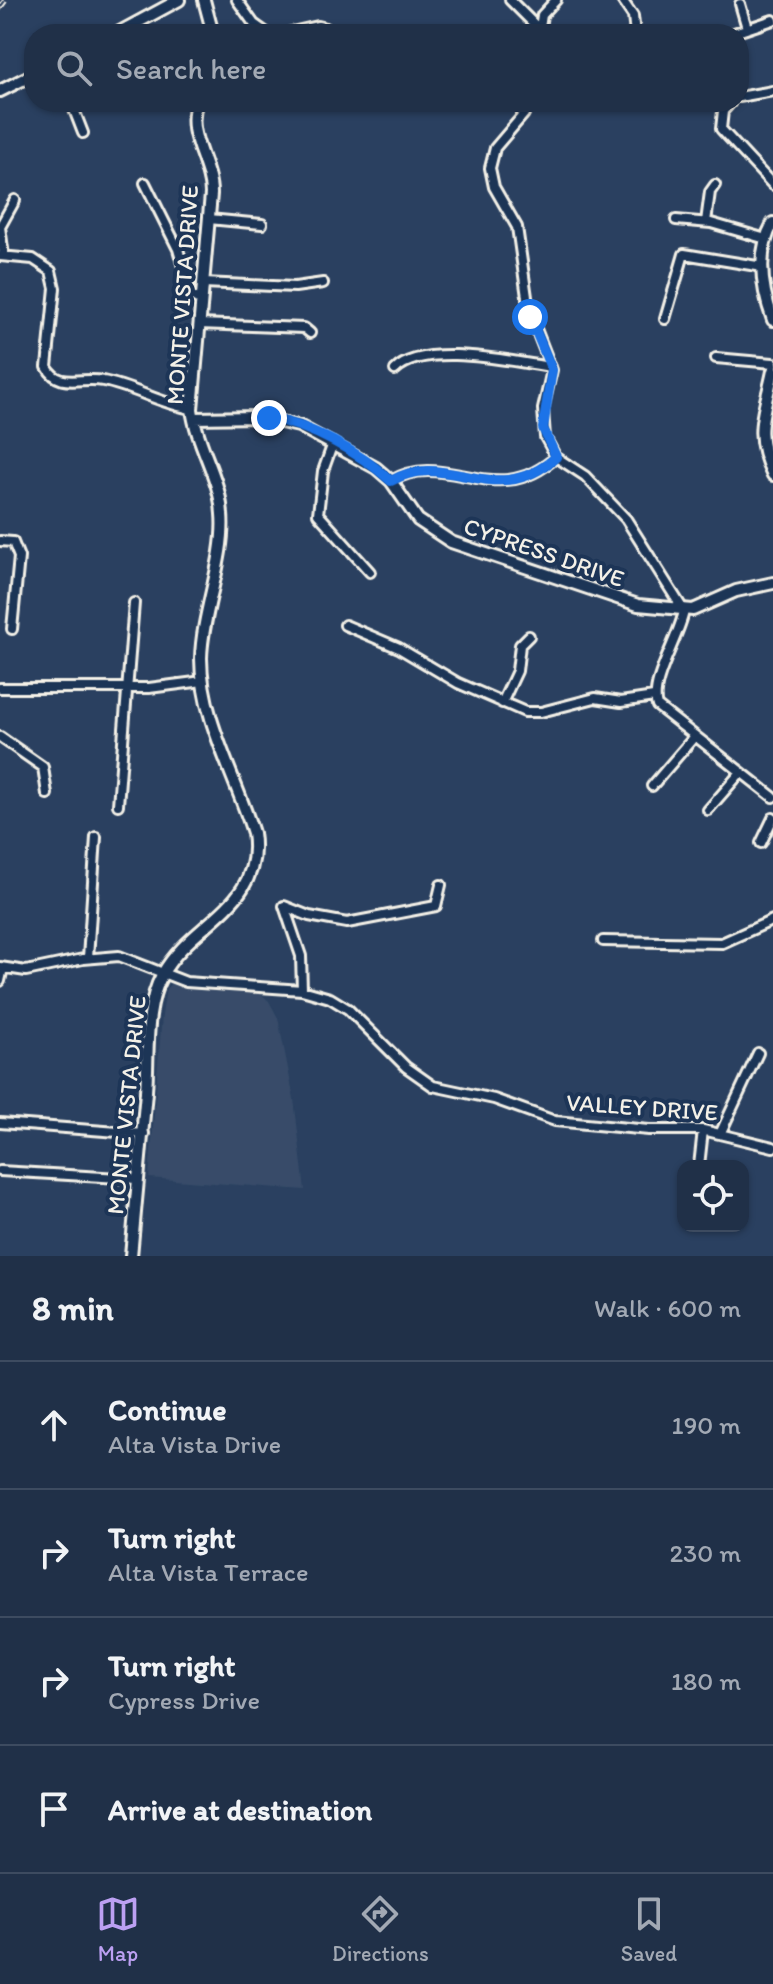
<!DOCTYPE html>
<html lang="en">
<head>
<meta charset="utf-8">
<style>
	body { margin:0; font-family:Itim,sans-serif; background:#28384f; color:#f1f3f6 }
	.controls { position:absolute; right:24px; bottom:24px; display:grid; overflow:hidden; border-radius:16px; box-shadow:0 2px 6px #0004 }
	.controls button { width:72px; height:72px; display:grid; place-items:center; padding:0; border:0; border-bottom:2px solid #3d4b60; background:#203048; color:#f1f3f6; font:40px sans-serif }
	.stop { position:absolute; width:24px; height:24px; margin:-18px; border:6px solid #1a73e8; border-radius:50%; background:#fff }
	.stop.end { background:#1a73e8; border-color:#fff; box-shadow:0 2px 8px #0008 }
	.list { margin:0; padding:0; list-style:none }
	h2 { display:flex; justify-content:space-between; align-items:center; height:104px; margin:0; padding:0 32px; font-size:34px }
	h2 small { font-size:26px; font-weight:400; color:#a2a9b4 }
	.list li { display:grid; grid-template-columns:52px 1fr auto; gap:24px; align-items:center; box-sizing:border-box; height:128px; padding:0 32px; border-top:2px solid #3d4b60 }
	.list b { display:block; font-size:30px; white-space:nowrap }
	.list p { margin:0; font-size:26px; white-space:nowrap; color:#a2a9b4 }
	.list em { font-size:26px; font-style:normal; color:#a2a9b4 }
	.icon { flex:none; width:44px; height:44px; fill:none; stroke:currentColor; stroke-width:2; stroke-linecap:round; stroke-linejoin:round }
	.map { position:relative; flex:none; width:773px; height:1256px; overflow:hidden }
	.search { position:absolute; background:#203048; box-shadow:0 2px 6px #0004; left:24px; right:24px; top:24px; height:88px; display:flex; align-items:center; gap:20px; box-sizing:border-box; padding:0 28px; border-radius:32px; color:#a2a9b4; font-size:30px }
	.sheet { height:616px; background:#203048 }
	nav { display:flex; justify-content:space-around; align-items:center; box-sizing:border-box; height:112px; border-top:2px solid #3d4b60; background:#203048; font-size:22px; color:#a2a9b4 }
	nav a { display:grid; justify-items:center; gap:4px }
	nav .on { color:#bca0f2 }
	.map>svg:first-child { display:block }
	.built { fill:#374c69 }
	.lines { fill:none; stroke-linecap:round; stroke-linejoin:round }
	.minor-casing { stroke:#f4f1e8; stroke-width:14 }
	.major-casing { stroke:#f4f1e8; stroke-width:16 }
	.minor { stroke:#1d3557; stroke-width:8 }
	.major { stroke:#1d3557; stroke-width:10 }
	.tram { stroke:#f4f1e8; stroke-width:2 }
	.rail { stroke:#f4f1e8; stroke-width:2; stroke-dasharray:12 6; stroke-linecap:butt }
	.route { stroke:#1a73e8; stroke-width:10 }
	.labels { text-anchor:middle; dominant-baseline:central; stroke-width:8; stroke-linejoin:round; paint-order:stroke }
	.street-label { font-size:24px; fill:#f4f1e8; stroke:#1d3557 }
</style>
</head>
<body>
<div class="map">
<svg width="773" height="1256" viewBox="0 0 773 1256">
	<rect width="100%" height="100%" fill="#2a4060"/>
	<filter id="ink" filterUnits="userSpaceOnUse"><feTurbulence type="fractalNoise" baseFrequency=".0125" numOctaves="2"/><feDisplacementMap in="SourceGraphic" scale="16" xChannelSelector="R" yChannelSelector="G"/><feConvolveMatrix kernelMatrix="1 2 1 2 8 2 1 2 1" color-interpolation-filters="sRGB"/></filter>
	<g filter="url(#ink)">
		<!-- built -->
		<path class="built" d="M171,984l89,9 9,8 9,17 16,81 11,91 -156,-12 13,-163 4,-26z"/>
		<g class="lines">
			<defs>
				<path id="minor" d="M237,0l17,24 14,10
					M510,0l29,29
					M622,0l11,16 2,18
					M740,4l7,24
					M283,34l35,-8 8,2
					M539,34l3,-19 14,-15
					M731,34l42,-14
					M739,97l34,-6
					M71,102l12,31
					M524,102v12l-29,34 -5,20 4,19 23,40 12,84 23,59 -9,39 2,28 11,20 29,19 41,43 58,92c-5,27 -35,72 -27,95l116,91
					M731,102l-8,9 -2,18 52,56
					M145,183l33,66 13,46 10,6
					M209,219l53,5
					M676,220l35,3 55,16
					M706,222l4,-30 5,-7
					M0,256l33,3 18,12 4,17 -8,79c12,23 35,9 56,14 31,6 58,23 89,28
					M4,256l-4,-29 15,-27
					M203,283l92,4 28,-4
					M665,319l19,-65 79,13
					M199,324l105,4 6,5
					M716,358l57,5
					M395,370c28,-29 119,-8 156,-3
					M333,443l-10,28 -5,43 52,58
					M391,481c56,-33 105,31 165,-24
					M0,541l13,1 6,15 -7,72
					M345,625l54,23 59,35 67,29h16l54,-14 26,4 33,-5
					M0,688h149l54,-7
					M502,703l15,-32 3,-26 9,-9
					M0,737l43,30 4,27
					M652,786l43,-50
					M118,805l16,-202
					M708,810l33,-38
					M761,843l12,-25
					M603,941l119,2 51,-23
					M88,958l8,-121
					M0,967l26,4 57,-12 36,-3 67,26 116,8 28,8 18,11 58,58 27,19 61,13 61,22 94,9h54l70,17
					M0,981l3,-13
					M302,990l-1,-34 -17,-50 25,10 38,7 89,-17 5,-21
					M0,1123l144,11
					M721,1132l37,-79
					M699,1166l4,-36
					M0,1171l137,8"/>
				<path id="major" d="M204,0l9,34
					M116,34l63,-34
					M0,91l34,-17
					M773,223c-17,30 -11,67 0,97
					M773,371c-9,44 -21,61 0,104
					M194,418l64,-1 41,9 77,42 15,13 27,39 33,22 187,63 55,5 43,-19 37,-8
					M146,1091c3,-37 -2,-83 16,-116 30,-55 102,-68 91,-142 -17,-56 -52,-115 -52,-175 1,-46 25,-101 21,-144 -2,-37 -25,-68 -30,-105l19,-215c0,-32 -27,-60 -14,-92
					M131,1256l15,-164"/>
			</defs>
			<!-- minor casing -->
			<use href="#minor" class="minor-casing"/>
			<!-- major casing -->
			<use href="#major" class="major-casing"/>
			<!-- minor -->
			<use href="#minor" class="minor"/>
			<!-- major -->
			<use href="#major" class="major"/>
			<!-- tram -->
			<path class="tram" d="M0,4l3,-4"/>
			<!-- rail -->
			<path class="rail" d="M0,11l8,-11"/>
		</g>
	</g>
	<g class="lines" filter="url(#ink)">
		<!-- route -->
		<path class="route" d="M269,418c42,7 90,34 122,63 57,-33 104,31 165,-24l-13,-29 9,-58 -22,-53"/>
	</g>
	<g class="labels">
		<!-- street labels -->
		<g class="street-label">
			<text transform="translate(182 295) rotate(-86)">MONTE VISTA DRIVE</text>
			<text transform="translate(544 552) rotate(19)">CYPRESS DRIVE</text>
			<text transform="translate(126 1105) rotate(-84)">MONTE VISTA DRIVE</text>
			<text transform="translate(642 1107) rotate(4)">VALLEY DRIVE</text>
		</g>
	</g>
</svg>
<div class="controls">
<button><svg class="icon" aria-label="locate" viewBox="0 0 24 24"><circle cx="12" cy="12" r="6"/><path d="M12 2v4M12 18v4M2 12h4M18 12h4"/></svg></button>
</div>
<div class="stop" style="left:530px;top:317px"></div>
<div class="stop end" style="left:269px;top:418px"></div>
<div class="search"><svg class="icon" aria-label="search" viewBox="0 0 24 24"><circle cx="10" cy="10" r="6"/><path d="M15 15l6 6"/></svg>Search here</div>
</div>
<section class="sheet">
<h2>8 min<small>Walk · 600 m</small></h2>
<ul class="list">
<li><svg class="icon" aria-label="ahead" viewBox="0 0 24 24"><path d="M12 20V5M6 11l6-6 6 6"/></svg><div><b>Continue</b><p>Alta Vista Drive</p></div><em>190 m</em></li>
<li><svg class="icon" aria-label="right" viewBox="0 0 24 24"><path d="M7 20v-9h11M14 6l5 5-5 5"/></svg><div><b>Turn right</b><p>Alta Vista Terrace</p></div><em>230 m</em></li>
<li><svg class="icon" aria-label="right" viewBox="0 0 24 24"><path d="M7 20v-9h11M14 6l5 5-5 5"/></svg><div><b>Turn right</b><p>Cypress Drive</p></div><em>180 m</em></li>
<li><svg class="icon" aria-label="arrive" viewBox="0 0 24 24"><path d="M6 21V4h12l-3 4 3 4H6"/></svg><div><b>Arrive at destination</b></div></li>
</ul>
</section>
<nav>
<a class="on"><svg class="icon" aria-label="map" viewBox="0 0 24 24"><path d="M3 6l6-2 6 2 6-2v14l-6 2-6-2-6 2zM9 4v14M15 6v14"/></svg>Map</a>
<a><svg class="icon" aria-label="directions" viewBox="0 0 24 24"><path d="M12 3l9 9-9 9-9-9zM9 14v-3h6M13 9l2 2-2 2"/></svg>Directions</a>
<a><svg class="icon" aria-label="saved" viewBox="0 0 24 24"><path d="M7 4h10v16l-5-4-5 4z"/></svg>Saved</a>
</nav>
</body>
</html>
